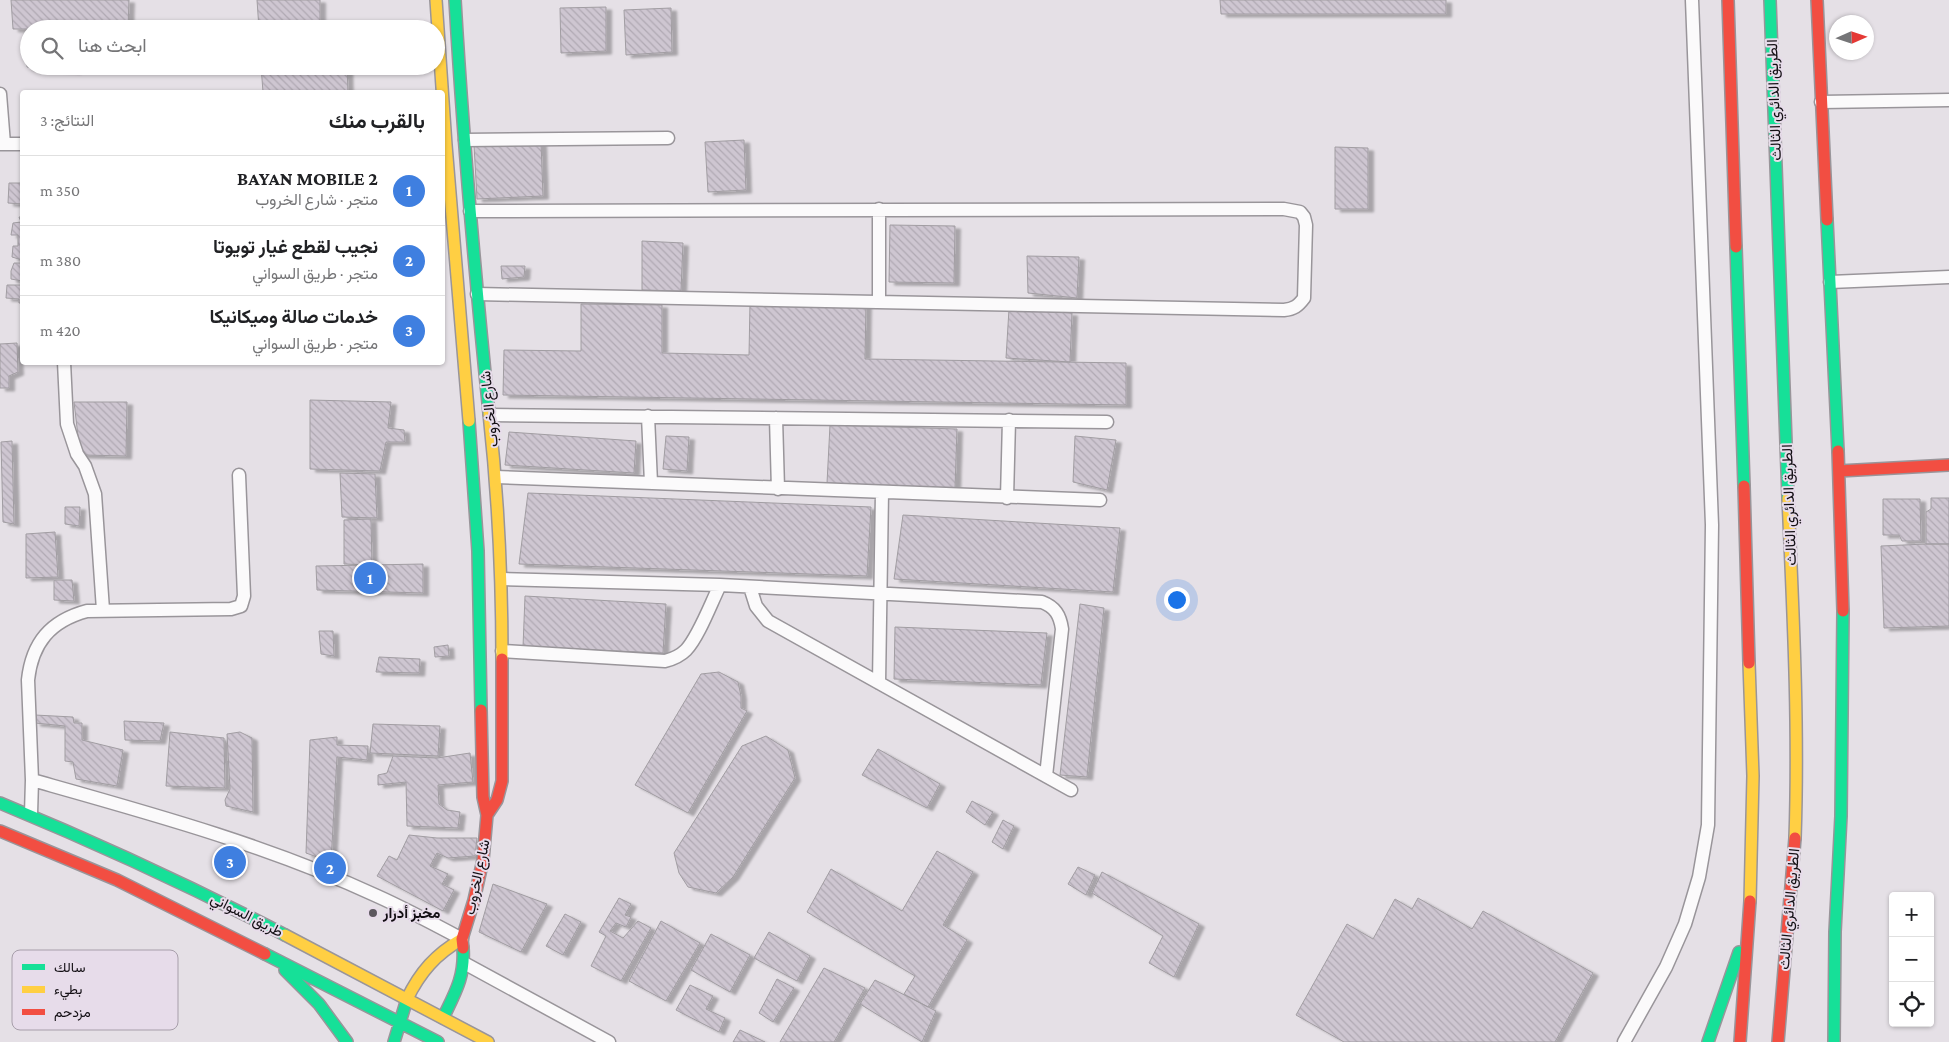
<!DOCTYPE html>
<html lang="ar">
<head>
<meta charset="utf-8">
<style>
	body { margin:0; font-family:"Crimson Pro",Vazirmatn,serif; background:#f6f6f6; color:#202124; direction:rtl }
	.controls { position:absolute; right:15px; bottom:15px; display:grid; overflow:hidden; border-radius:5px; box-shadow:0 1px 4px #0004 }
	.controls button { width:45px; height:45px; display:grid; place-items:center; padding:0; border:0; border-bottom:1px solid #e0e0e0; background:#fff; color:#202124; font:25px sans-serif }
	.compass { position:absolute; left:1829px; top:15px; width:45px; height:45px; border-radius:50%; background:#fff; box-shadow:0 1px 4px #0004; rotate:87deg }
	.you { position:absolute; left:1176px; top:599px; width:18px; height:18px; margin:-12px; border:4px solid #fff; border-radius:50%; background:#1a73e8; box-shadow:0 0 0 8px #1a73e833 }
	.badge { display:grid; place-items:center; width:32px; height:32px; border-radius:50%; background:#b45309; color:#fff; font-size:16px; font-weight:700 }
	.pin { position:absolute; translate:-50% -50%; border:2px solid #fff; box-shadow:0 1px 5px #0006 }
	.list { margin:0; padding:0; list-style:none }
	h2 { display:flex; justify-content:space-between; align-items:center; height:65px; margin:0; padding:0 20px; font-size:21px }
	h2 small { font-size:16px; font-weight:400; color:#757577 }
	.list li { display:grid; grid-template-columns:32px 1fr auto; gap:15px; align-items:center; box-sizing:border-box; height:70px; padding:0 20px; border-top:1px solid #e0e0e0 }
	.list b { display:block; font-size:19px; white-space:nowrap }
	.list p { margin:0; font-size:16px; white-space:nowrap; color:#757577 }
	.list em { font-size:16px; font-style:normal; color:#757577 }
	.icon { flex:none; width:28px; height:28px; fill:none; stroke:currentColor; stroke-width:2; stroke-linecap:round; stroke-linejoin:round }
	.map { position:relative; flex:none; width:1949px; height:1042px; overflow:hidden; direction:ltr }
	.search { position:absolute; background:#fff; box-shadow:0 1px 4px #0004; left:20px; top:20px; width:425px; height:55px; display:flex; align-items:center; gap:12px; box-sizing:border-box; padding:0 18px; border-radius:28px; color:#757577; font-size:19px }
	.panel { position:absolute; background:#fff; box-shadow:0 1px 4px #0004; left:20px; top:90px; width:425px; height:275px; border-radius:5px; direction:rtl }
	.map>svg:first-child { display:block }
	.building { fill:url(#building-back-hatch); stroke:#a19da2; filter:url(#shadow) }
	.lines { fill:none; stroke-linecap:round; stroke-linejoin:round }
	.street-casing { stroke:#99959a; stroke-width:15 }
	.fast-casing { stroke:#99959a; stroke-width:14 }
	.slow-casing { stroke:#99959a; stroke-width:14 }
	.jam-casing { stroke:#99959a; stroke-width:14 }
	.street { stroke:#fbfafb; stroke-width:12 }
	.fast { stroke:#16e098; stroke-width:11 }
	.slow { stroke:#ffcf43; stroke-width:11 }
	.jam { stroke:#f24e42; stroke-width:11 }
	.poi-dot { fill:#5c585e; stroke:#e7dcea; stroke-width:2 }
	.labels { text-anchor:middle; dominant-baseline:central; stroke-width:4; stroke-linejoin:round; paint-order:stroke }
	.street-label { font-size:15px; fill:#130f14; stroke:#e7dcea }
	.poi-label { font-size:15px; font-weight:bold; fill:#130f14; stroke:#e7dcea; text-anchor:start }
	.key { fill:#e7dcea; stroke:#a79eaa; stroke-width:1 }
	.key-label { font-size:14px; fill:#130f14 }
</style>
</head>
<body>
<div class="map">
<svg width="1949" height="1042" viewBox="0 0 1949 1042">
	<defs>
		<pattern id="building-back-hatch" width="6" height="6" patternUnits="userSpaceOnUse" patternTransform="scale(1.25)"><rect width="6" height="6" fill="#cec6d1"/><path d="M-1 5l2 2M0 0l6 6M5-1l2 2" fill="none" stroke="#b0a9b3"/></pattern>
		<filter id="shadow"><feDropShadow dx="5.5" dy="3" stdDeviation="1" flood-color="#0004"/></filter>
	</defs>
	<rect width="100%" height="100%" fill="#e5e0e6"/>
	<!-- building -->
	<path class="building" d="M11,0h118l-1,29h-99v37h46v5l-48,-4v-38h-14z
		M257,0h63v29h-61z
		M1220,0h226v14h-225z
		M606,7v44l-45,2 -1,-45z
		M671,8l1,44 -46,3 -2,-45z
		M261,66h86l1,26h-85z
		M744,140l2,50 -38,2 -3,-50z
		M541,142l2,54 -66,3 -3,-54z
		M1335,147l33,1v61h-33z
		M9,183h13v21l-14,-1z
		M19,217h3v43l-10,-3 1,-11h5v-11h-7l2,-12 8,-1z
		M890,225l65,1 -1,57 -65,-1z
		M642,241l41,2 -2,48 -39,-1z
		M1027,256l52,1 -2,41 -49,-5z
		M14,263h8v18l-11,-2v-8z
		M501,266h24l-1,11 -22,2z
		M7,285h15v18h-3v-4l-13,-1z
		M750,302l116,2 -1,55 261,4v42l-623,-10 1,-45 77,1v-47l81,1v48l87,2z
		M1009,309l63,4 -2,49 -64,-4z
		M17,343l1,29 -9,4v12h-9v-44z
		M310,400l81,2 -3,26 16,2 1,12h-19l-6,29 -70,-2z
		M74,402h53l-1,54 -43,-1 -3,-2z
		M830,425l127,4 -2,60 -128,-6z
		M509,432l127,9 -2,32 -129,-8z
		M666,436l23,1 -2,34 -24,-2z
		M1075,436l41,4 -9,50 -34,-8z
		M12,441l2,83 -11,-2 -2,-80z
		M340,473l35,1 2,44 -35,-1z
		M528,493l343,14 -4,69 -348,-12z
		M1931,498h18v46h-23v-32l5,-3z
		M1883,499h37l1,42h-19l-3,-6h-16z
		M65,507h15l-1,19 -14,-2z
		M903,515l217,13 -7,64 -219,-13z
		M371,519l1,46 -28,-1v-44z
		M55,532l3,45 -32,1v-44z
		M1926,544h23v82l-65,2 -3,-82z
		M423,564v29l-106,-3 -1,-24z
		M54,580h18l2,21 -20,-1z
		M525,596l141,8 -3,49 -140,-6z
		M1080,604l24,4 -17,169 -27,-2z
		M895,627l152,6 -6,52 -147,-6z
		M319,631h14l1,25 -13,-2z
		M448,645l1,11 -14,1 -1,-10z
		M379,657l41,2 -1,14 -43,-1z
		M719,672l19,10 3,14v12l6,3 -59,102 -53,-28 66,-111z
		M35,715l38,2 1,6h8v17l41,10 -6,36 -41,-7 -3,-17 -8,-1v-35l-30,-3z
		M124,721l40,2 -4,18 -35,-1z
		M373,724l67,2 -2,30 -68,-3z
		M170,732l54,6 1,50 -59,-2z
		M240,732l12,6 1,74 -27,-6 -1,-6 5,-11 -3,-55z
		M766,736l22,14 7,28 -62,99 -17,16 -28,-6 -9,-14 -5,-20 68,-107z
		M337,737v8l31,1 -1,14 -30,-3 -6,105 -25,-9 4,-113z
		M878,749l62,35 -13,24 -65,-33z
		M470,753l3,29 -35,3 1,19 8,6 13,2 -2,16 -51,-2 -1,-44 -28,3v-10l9,-2 6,-17 44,2z
		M972,801l21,11 -8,13 -19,-13z
		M1003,820l11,6 -11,23 -11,-7z
		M409,835l28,3h40l-2,18 -27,2 -11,-5 -7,13 18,8 -6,10 12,6 -11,21 -66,-35 12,-20 8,4z
		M937,851l36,21 -30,53 24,15 -39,67 -24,-13 11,-18 -108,-64 24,-43 71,42z
		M1078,867l17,8 -9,20 -18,-11z
		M1102,872l97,52 -25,53 -25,-14 14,-27 -71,-43z
		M493,884l54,20 -26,48 -42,-20z
		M619,898l12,6 -6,11 6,2 -5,10 -10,-4 -6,8 13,7 15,-17 13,7 -30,53 -30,-15 15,-30 -7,-4z
		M1418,898l54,31 11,-18 110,62 -38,69h-211l-48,-27 51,-91 26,15 22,-40 17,10z
		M565,914l16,8 -18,33 -17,-9z
		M661,921l39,22 -34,58 -37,-20z
		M769,932l41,24 -13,25 -43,-23z
		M711,934l39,21 -20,37 -39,-22z
		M824,968l41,20 -31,54h-54z
		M777,979l17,9 -21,34 -14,-9z
		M875,980l61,31 -14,31 -62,-38z
		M690,985l23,11 -7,13 19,9 -6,14 -43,-22z
		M740,1030l25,12h-32z"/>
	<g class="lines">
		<defs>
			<path id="street" d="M0,94l4,50
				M1821,102l128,-2
				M465,140l203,-2
				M0,144h22
				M470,211l814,-2 16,3 4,5 2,8 -2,73c-6,8 -10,11 -20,12l-807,-16
				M1830,282l119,-5
				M879,302v-93
				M64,362l3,62 10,30 8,12 10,28 8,116
				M490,415l617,7
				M648,416l3,67
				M776,418l2,71
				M496,477l604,23
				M1007,498l2,-78
				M502,579l218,6 322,17c13,5 18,13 20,27l-16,147
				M750,587l6,19 12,15 303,169
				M502,651l163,10c8,-2 15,-5 21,-11 13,-14 25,-47 34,-65
				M879,683l3,-191
				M32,780c117,33 235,65 345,116 29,13 57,28 85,43
				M31,814l1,-34 -4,-100c4,-37 22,-59 59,-69l144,-2 10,-3 3,-10 -5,-121
				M464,963l145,79
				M1624,1042l42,-75 19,-43 14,-47 9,-52 4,-300 -20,-525"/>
			<path id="fast" d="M455,0c8,138 20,275 34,413
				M1770,0l18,498
				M1827,220l11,231
				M1736,247l8,239
				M469,421l9,130 3,159
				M0,803c97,40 192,84 285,132
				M265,954l173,88
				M285,970l34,34 28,38
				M443,1018c12,-25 22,-41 20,-70
				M394,1042l13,-43
				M1708,1042l31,-90
				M1834,1042l1,-110 6,-116 2,-205"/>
			<path id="slow" d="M436,0l10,145 23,276
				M489,413c9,82 13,163 13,246
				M1788,498c5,113 11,226 7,340
				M1749,663l4,113 -3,125
				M285,935l203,107
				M407,999c13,-27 29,-45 55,-60"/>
			<path id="jam" d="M1728,0l8,247
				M1817,0l10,220
				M1838,451l5,160
				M1839,471l110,-6
				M1744,486l5,177
				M487,815l10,-15 5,-19v-122
				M0,831l117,49 148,74
				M463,948l-1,-9 12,-39 9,-40 4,-45 -4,-18 -2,-87
				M1740,1042l10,-141
				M1778,1042l17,-204"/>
		</defs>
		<!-- street casing -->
		<use href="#street" class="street-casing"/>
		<!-- fast casing -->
		<use href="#fast" class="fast-casing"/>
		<!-- slow casing -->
		<use href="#slow" class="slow-casing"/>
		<!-- jam casing -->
		<use href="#jam" class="jam-casing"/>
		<!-- street -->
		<use href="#street" class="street"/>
		<!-- fast -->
		<use href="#fast" class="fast"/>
		<!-- slow -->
		<use href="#slow" class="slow"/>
		<!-- jam -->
		<use href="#jam" class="jam"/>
	</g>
	<!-- markers -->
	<circle class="poi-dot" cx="373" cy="913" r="5"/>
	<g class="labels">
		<!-- street labels -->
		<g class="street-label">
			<text transform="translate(1774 100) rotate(-92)">الطريق الدائري الثالث</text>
			<text transform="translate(489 409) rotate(-96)">شارع الخروب</text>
			<text transform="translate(1789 505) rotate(-92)">الطريق الدائري الثالث</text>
			<text transform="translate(477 877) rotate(-78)">شارع الخروب</text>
			<text transform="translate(1789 909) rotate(-85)">الطريق الدائري الثالث</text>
			<text transform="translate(247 915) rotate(27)">طريق السواني</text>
		</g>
		<!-- poi labels -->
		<g class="poi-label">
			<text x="383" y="913">مخبز أدرار</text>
		</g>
	</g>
	<!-- legend -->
	<rect x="12" y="950" width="166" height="80" rx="8" class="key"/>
	<rect x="22" y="964" width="23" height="6" fill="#16e098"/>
	<rect x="22" y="986" width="23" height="7" fill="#ffcf43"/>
	<rect x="22" y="1009" width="23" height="6" fill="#f24e42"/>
	<g class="key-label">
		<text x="54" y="972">سالك</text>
		<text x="54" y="994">بطيء</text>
		<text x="54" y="1017">مزدحم</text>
	</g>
</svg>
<div class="controls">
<button>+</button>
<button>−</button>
<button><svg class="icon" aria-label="locate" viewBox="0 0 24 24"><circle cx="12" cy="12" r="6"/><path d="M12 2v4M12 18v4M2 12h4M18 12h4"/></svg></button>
</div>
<svg class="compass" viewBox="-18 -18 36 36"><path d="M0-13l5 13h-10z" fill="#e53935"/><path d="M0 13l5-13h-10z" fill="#757577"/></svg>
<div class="you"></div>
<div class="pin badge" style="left:370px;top:578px;background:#3f7fe0">1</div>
<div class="pin badge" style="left:330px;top:868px;background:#3f7fe0">2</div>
<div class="pin badge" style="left:230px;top:862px;background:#3f7fe0">3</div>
<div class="search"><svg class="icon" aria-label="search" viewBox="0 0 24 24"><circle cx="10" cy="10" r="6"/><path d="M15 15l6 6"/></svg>ابحث هنا</div>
<section class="panel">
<h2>بالقرب منك<small>النتائج: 3</small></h2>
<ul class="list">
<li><span class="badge" style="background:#3f7fe0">1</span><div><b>BAYAN MOBILE 2</b><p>متجر · شارع الخروب</p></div><em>350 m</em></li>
<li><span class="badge" style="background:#3f7fe0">2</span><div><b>نجيب لقطع غيار تويوتا</b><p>متجر · طريق السواني</p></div><em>380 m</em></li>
<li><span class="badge" style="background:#3f7fe0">3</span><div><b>خدمات صالة وميكانيكا</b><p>متجر · طريق السواني</p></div><em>420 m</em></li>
</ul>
</section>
</div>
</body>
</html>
